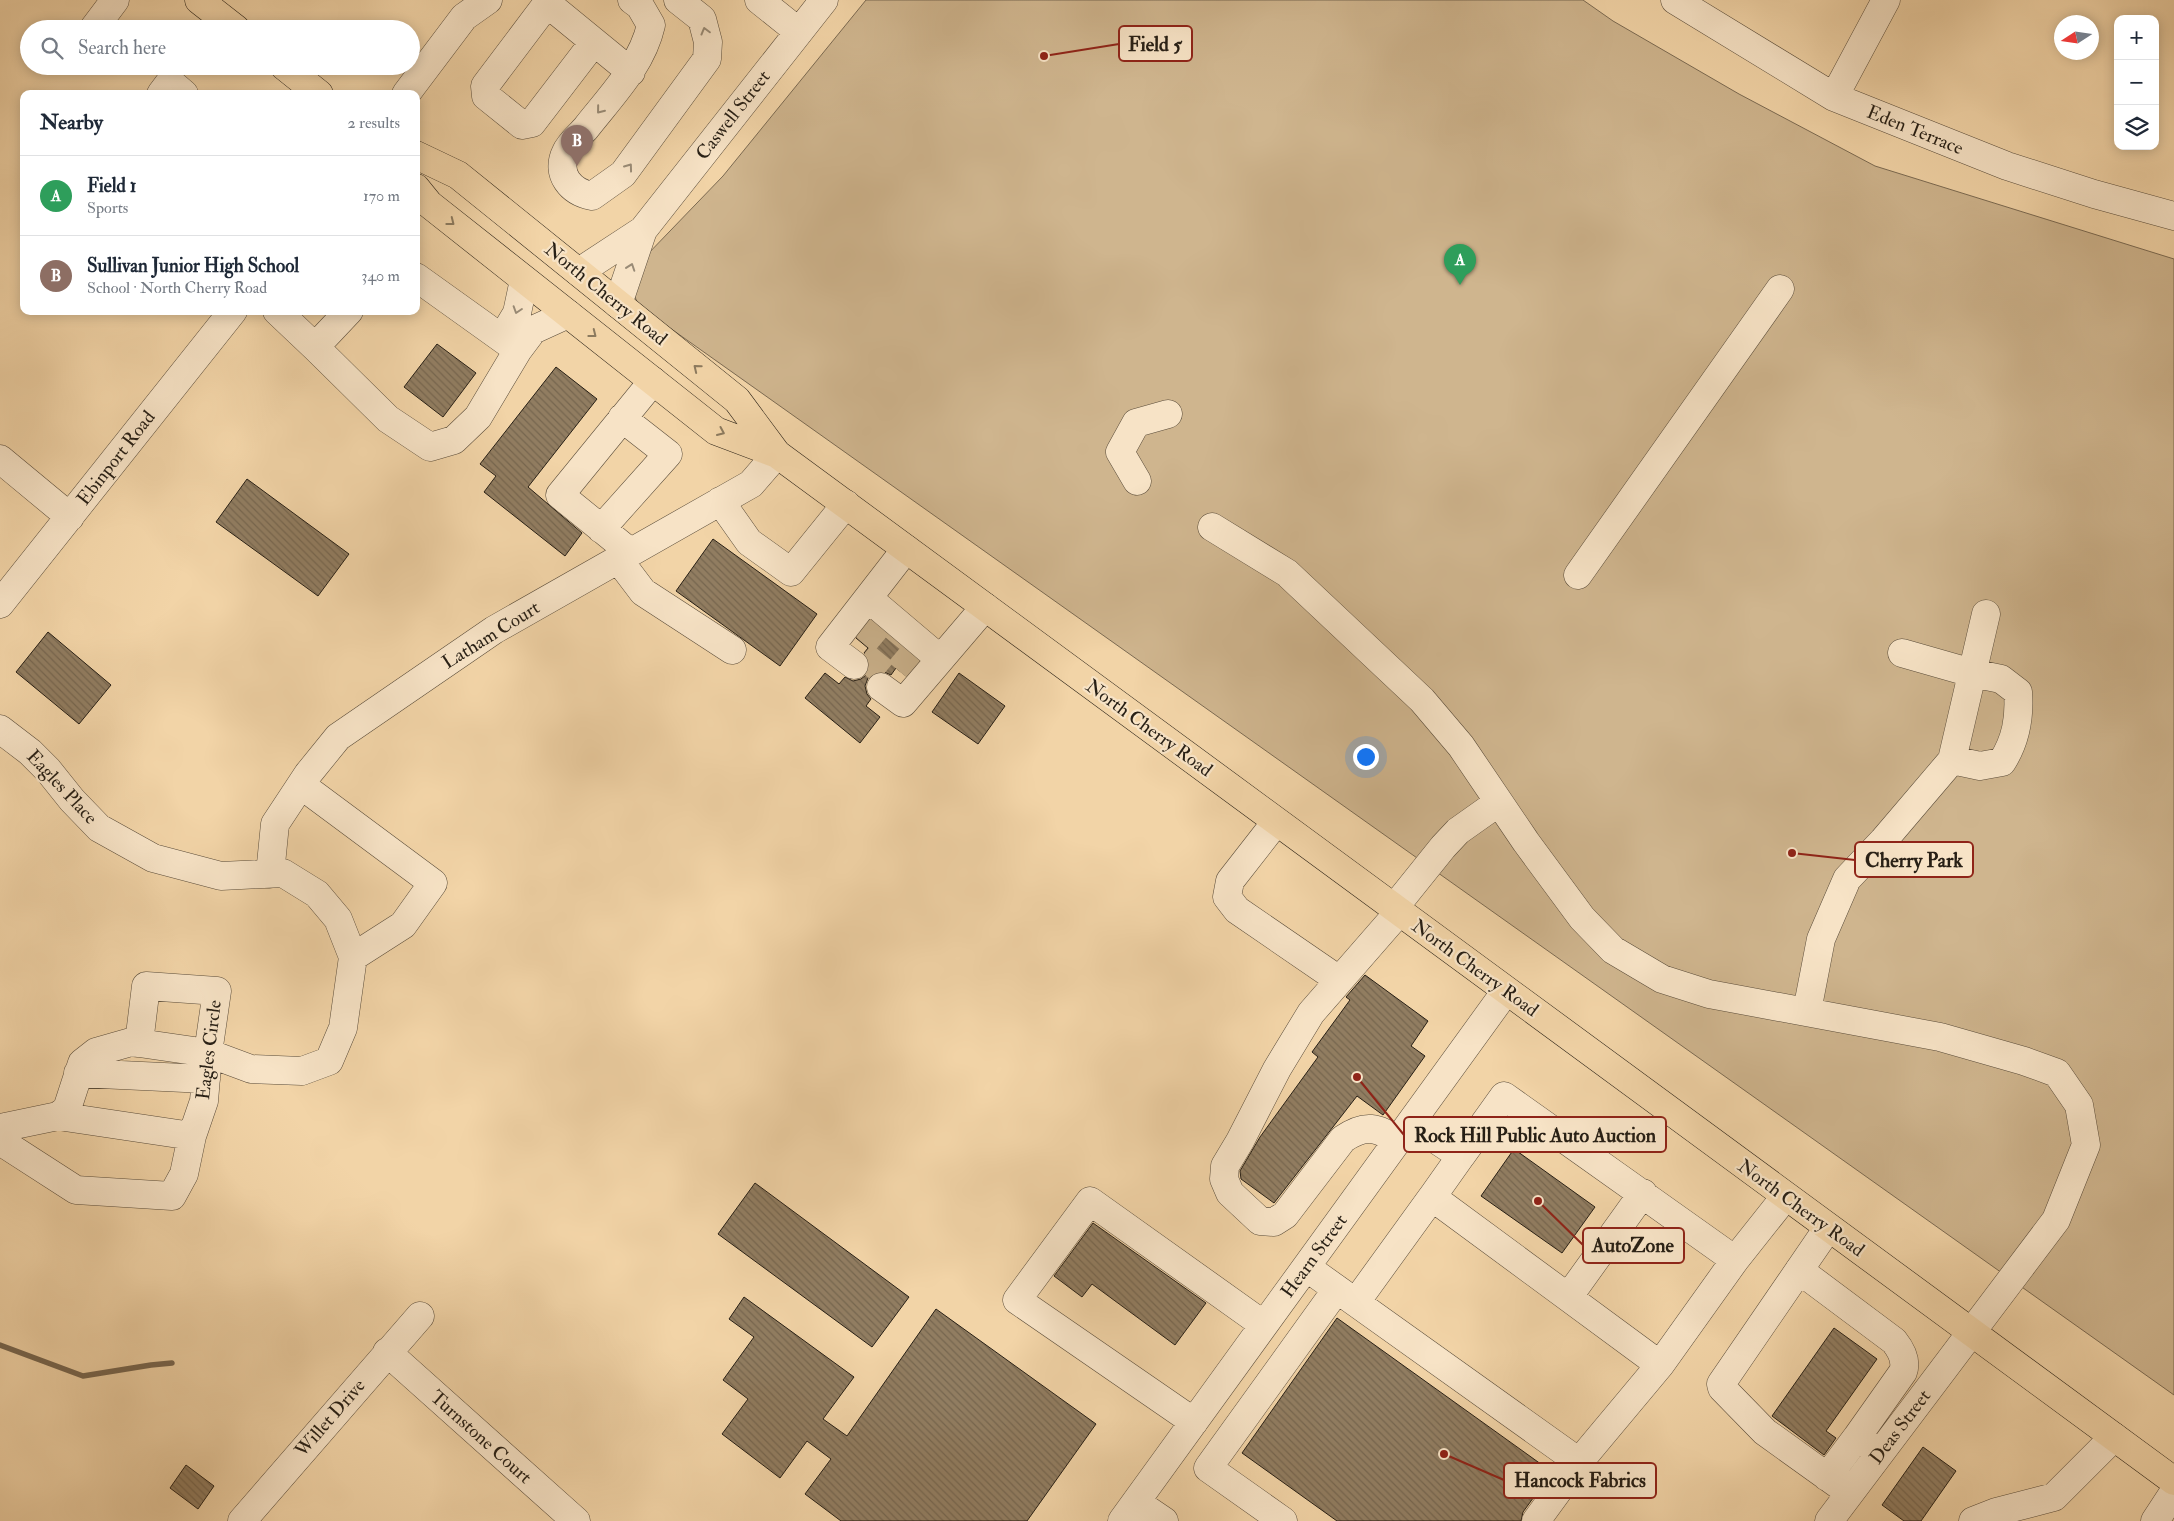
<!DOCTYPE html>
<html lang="en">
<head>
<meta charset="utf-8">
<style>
	body { margin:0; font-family:"IM FELL Double Pica",serif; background:#f2f2f3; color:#1f2937 }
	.controls { position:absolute; right:15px; top:15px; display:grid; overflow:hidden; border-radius:10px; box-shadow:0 2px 12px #0003 }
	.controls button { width:45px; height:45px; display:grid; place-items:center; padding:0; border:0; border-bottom:1px solid #e0e1e3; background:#fff; color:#1f2937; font:25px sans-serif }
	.compass { position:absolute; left:2054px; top:15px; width:45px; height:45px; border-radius:50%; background:#fff; box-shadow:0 2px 12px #0003; rotate:258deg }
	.you { position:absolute; left:1365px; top:756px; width:18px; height:18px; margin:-12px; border:4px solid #fff; border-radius:50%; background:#1a73e8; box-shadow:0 0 0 8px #1a73e833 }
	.badge { display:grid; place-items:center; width:32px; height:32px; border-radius:50%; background:#111827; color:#fff; font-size:16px; font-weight:700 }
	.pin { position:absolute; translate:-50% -41px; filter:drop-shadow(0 1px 2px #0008) }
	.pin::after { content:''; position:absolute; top:26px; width:18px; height:15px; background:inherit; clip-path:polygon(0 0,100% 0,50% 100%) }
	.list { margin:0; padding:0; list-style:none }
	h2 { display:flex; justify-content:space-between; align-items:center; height:65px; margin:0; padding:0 20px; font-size:21px }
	h2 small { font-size:16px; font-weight:400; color:#747a83 }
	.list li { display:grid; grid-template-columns:32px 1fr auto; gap:15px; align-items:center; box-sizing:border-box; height:80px; padding:0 20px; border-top:1px solid #e0e1e3 }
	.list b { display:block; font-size:19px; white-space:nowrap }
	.list p { margin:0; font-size:16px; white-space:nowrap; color:#747a83 }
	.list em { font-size:16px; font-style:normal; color:#747a83 }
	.icon { flex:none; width:28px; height:28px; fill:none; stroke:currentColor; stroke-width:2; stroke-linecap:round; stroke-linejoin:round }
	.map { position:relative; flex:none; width:2174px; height:1521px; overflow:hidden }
	.search { position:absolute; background:#fff; box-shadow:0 2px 12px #0003; left:20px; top:20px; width:400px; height:55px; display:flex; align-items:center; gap:12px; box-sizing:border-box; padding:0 18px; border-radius:28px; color:#747a83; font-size:19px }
	.panel { position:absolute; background:#fff; box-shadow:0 2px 12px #0003; left:20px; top:90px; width:400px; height:225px; border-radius:10px }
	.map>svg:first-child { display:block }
	.park { fill:#cfb58e; stroke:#7b6a52 }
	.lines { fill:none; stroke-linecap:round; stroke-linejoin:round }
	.stream { stroke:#77664f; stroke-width:5.5 }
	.building { fill:url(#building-back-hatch); stroke:#271f15 }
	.minor-tunnel { stroke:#c9b08a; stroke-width:28; stroke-dasharray:28 14; stroke-linecap:butt }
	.minor-casing { stroke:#5a4c3a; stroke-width:29 }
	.major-casing { stroke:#271f15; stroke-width:29 }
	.minor { stroke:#f7e3c6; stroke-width:28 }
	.major { stroke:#f2d4a7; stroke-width:28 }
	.oneway { stroke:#998b76 }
	.oneway2 { stroke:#8c7a5e }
	.labels { text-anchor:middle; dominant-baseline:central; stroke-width:4.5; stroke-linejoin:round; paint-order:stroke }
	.street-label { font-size:19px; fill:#271f15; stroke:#f7e3c6 }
	.leader { fill:none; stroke:#8f2418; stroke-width:2 }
	.callout-dot { fill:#8f2418; stroke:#f7e3c6; stroke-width:2 }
	.callout { fill:#f7e3c6; stroke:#8f2418; stroke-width:2 }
	.callout-label { font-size:20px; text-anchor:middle; font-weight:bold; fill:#271f15 }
</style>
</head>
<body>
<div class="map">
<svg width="2174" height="1521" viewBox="0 0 2174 1521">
	<defs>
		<pattern id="building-back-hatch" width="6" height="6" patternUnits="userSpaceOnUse" patternTransform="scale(1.25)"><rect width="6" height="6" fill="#917d61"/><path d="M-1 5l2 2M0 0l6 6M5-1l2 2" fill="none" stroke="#76664f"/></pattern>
	</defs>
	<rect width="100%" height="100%" fill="#f2d4a7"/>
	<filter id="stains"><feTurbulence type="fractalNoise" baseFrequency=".004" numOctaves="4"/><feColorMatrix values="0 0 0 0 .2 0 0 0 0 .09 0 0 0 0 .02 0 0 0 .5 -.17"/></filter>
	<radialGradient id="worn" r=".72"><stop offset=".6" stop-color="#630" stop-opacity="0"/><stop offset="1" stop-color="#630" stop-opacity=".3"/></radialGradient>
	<!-- park -->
	<path class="park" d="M866,0h717l30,21 126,73 136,72 299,93v1136l-1528,-1084 -8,-7 -6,-14 12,-32 79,-82z"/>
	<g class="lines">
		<!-- stream -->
		<path class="stream" d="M0,1345l83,31 68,-11 21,-2"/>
	</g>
	<!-- building -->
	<path class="building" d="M437,344l39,29 -33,44 -39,-30z
		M556,367l41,32 -69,88 54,46 -17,23 -81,-64 12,-16 -16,-12z
		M247,479l102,75 -31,42 -102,-74z
		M713,539l104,75 -37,52 -104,-75z
		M870,620l48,41 -12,15 -10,-8 -5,7 -9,-4 -8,2 -6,5 -3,8 2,8 4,5 -5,7 14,11 -20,26 -55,-45 20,-25 14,11 6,-7 8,4 8,-2 5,-4 4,-9 -2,-8 -4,-5 4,-5 -12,-10z
		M48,632l63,53 -32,39 -63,-52z
		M959,673l46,33 -27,38 -46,-32z
		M1365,975l63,46 -17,25 14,10 -42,59 -26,-19 -83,107 -33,-24 -1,-8 20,-34 58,-80 -6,-5 38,-52 -4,-3z
		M1514,1149l81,58 -33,46 -81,-57z
		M755,1183l154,114 -37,50 -154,-113z
		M1093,1223l113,80 -31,42 -83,-61 -10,13 -28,-21z
		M744,1297l110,80 -31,42 24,17 89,-127 160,115 -69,97h-186l-36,-27 26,-35 -24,-18 -27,37 -58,-44 26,-35 -25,-19 31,-43 -25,-18z
		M1337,1318l215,154 -29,40 -2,9h-184l-95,-68z
		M1834,1328l43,31 -51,72 10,7 -12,17 -52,-39z
		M1923,1447l33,24 -35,50h-17l-22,-16z
		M186,1465l28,21 -16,23 -28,-21z"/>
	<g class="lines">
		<!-- minor-tunnel -->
		<path class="minor-tunnel" d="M863,643l16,-19
			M899,671l16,-19
			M865,675l31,-38"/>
		<defs>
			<path id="minor" d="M632,0l8,6 11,19c-9,40 -40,71 -65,103 -6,7 -16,15 -20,24 -11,22 5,40 26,44l31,-22 84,-115 1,-17 -6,-23 -24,-19
				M759,0l40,32
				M1675,0l159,97 173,69 87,28 80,22
				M94,28l21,-28
				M594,42l-62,81 -10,2 -36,-29 -1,-10 58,-77h11l77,63
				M161,94l9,-12 14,12
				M406,94l58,-77 24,-17
				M1834,97l52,-97
				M579,272l64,-42 181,-230
				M416,277l102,73
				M618,304l25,-74
				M277,311l38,36 34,-36
				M502,338l15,-25 7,-33
				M315,347l73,72 42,28 24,-7 24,-23 40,-67 15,-20 35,-16
				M0,459l70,58
				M1137,481l-17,-29 16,-29 32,-9
				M720,501l29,41 42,30 55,-68
				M1212,527l75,46 135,127 39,46 65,96 56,76 31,32 49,29 47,15 231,43 84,24 33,12 22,32 7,40 -30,75 -227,301
				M601,529l67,-75 -46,-36
				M630,552l-70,-57 93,-114
				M618,559l25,33 89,58
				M1578,575l202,-286
				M868,598l72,61
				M0,604l233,-293
				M1902,653l70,20 29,6 17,13c2,26 -2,48 -16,70l-22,4 -28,-6
				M854,665l-24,-18 76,-98
				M881,687l22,16 82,-96
				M0,729l30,23 18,18 24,30 27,28 54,30 68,18 62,-3 34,21 21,25 15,38 -10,71 -14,33 -27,10 -51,-2 -43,-16 -69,-10
				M301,785l132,98 -30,42 -50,32
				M1276,822l-46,59 -3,16 10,13 102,70
				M270,874l5,-50 33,-50 30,-37 156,-107 257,-146 26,-30
				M1394,908l49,-61 15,-16 41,-29
				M1807,1011l14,-72 26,-60 36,-38 69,-81 34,-146
				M78,1073l128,6
				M58,1116l134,20
				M1411,1123l50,33 43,-60 231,164
				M0,1128l58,-12 9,-7 15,-46 14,-11 35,-10 8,1 7,-57 71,5 -9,62 -4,48 -12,35 -8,38 -12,22 -96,-6 -76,-49
				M1399,1140c-23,-12 -33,-17 -56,-1l-58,76 -11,7 -14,-1 -30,-28 -6,-14 1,-13 15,-25 37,-72 34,-56 88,-101
				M1432,1197l29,-41
				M1828,1228l-107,156 1,4 43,44 85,61
				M1306,1267l273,195 81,-97 -228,-168 -76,105
				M1799,1270l95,71c8,10 13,20 9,31l-46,65
				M1569,1296l74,-103
				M387,1352l189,169
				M1660,1365l75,-105 50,-63
				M1194,1422l-177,-122 73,-99 174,124
				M1827,1477l30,-40 15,11
				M1136,1502l28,19
				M242,1521l178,-205
				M1122,1521l384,-530
				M1283,1521l-75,-53 129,-179
				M1536,1521l43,-59
				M1973,1521l23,-9 58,-15 60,-60
				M2155,1521l19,-29"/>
			<path id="major" d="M199,0l37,29
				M284,66l35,28
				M416,155l42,20 279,225 40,54
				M416,188l13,16 287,227 61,23 1397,1027"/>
		</defs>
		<!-- minor casing -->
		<use href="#minor" class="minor-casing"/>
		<!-- major casing -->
		<use href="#major" class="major-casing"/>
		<!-- minor -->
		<use href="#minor" class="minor"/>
		<!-- major -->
		<use href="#major" class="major"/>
	</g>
	<!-- one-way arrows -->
	<defs><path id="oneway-chevron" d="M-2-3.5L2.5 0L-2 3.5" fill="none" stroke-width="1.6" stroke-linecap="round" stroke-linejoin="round" transform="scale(1.25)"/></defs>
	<g class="oneway">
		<use href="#oneway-chevron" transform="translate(705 31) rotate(-105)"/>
		<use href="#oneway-chevron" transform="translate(600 110) rotate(129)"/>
		<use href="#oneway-chevron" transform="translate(629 167) rotate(-54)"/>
		<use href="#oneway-chevron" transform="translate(631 267) rotate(-71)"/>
		<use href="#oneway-chevron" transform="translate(517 310) rotate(108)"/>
	</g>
	<g class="oneway2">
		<use href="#oneway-chevron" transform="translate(451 222) rotate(38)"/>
		<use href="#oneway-chevron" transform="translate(593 334) rotate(38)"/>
		<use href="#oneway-chevron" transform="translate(697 368) rotate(-141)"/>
		<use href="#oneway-chevron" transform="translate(721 432) rotate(24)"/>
	</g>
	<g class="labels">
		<!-- street labels -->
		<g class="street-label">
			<text transform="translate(733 115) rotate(-52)">Caswell Street</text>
			<text transform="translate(1915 130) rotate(22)">Eden Terrace</text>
			<text transform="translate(606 294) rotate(39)">North Cherry Road</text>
			<text transform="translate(116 458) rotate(-52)">Ebinport Road</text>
			<text transform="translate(491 635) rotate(-32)">Latham Court</text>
			<text transform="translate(1149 728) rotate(36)">North Cherry Road</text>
			<text transform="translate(62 787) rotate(47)">Eagles Place</text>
			<text transform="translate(1475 968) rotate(36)">North Cherry Road</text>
			<text transform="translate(209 1050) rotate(-83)">Eagles Circle</text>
			<text transform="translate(1801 1208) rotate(36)">North Cherry Road</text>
			<text transform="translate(1314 1256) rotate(-54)">Hearn Street</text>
			<text transform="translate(330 1418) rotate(-49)">Willet Drive</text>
			<text transform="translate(1900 1427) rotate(-53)">Deas Street</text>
			<text transform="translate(481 1437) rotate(42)">Turnstone Court</text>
		</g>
	</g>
	<!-- callouts -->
	<path class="leader" d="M1044 56L1119 44M1792 853L1855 860M1357 1077L1404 1135M1538 1201L1583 1245M1444 1454L1504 1480"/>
	<g class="callout-dot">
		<circle cx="1044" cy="56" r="5"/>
		<circle cx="1792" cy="853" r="5"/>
		<circle cx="1357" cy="1077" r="5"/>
		<circle cx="1538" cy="1201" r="5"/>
		<circle cx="1444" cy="1454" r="5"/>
	</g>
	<g class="callout">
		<rect x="1119" y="26" width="73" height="35" rx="5"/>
		<rect x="1855" y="842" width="118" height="35" rx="5"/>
		<rect x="1404" y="1117" width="262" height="35" rx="5"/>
		<rect x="1583" y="1228" width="101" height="35" rx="5"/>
		<rect x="1504" y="1463" width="152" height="35" rx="5"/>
	</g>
	<g class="callout-label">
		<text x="1155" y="51">Field 5</text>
		<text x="1914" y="867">Cherry Park</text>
		<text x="1535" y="1142">Rock Hill Public Auto Auction</text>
		<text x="1633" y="1252">AutoZone</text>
		<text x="1580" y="1487">Hancock Fabrics</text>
	</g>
	<rect width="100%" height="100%" filter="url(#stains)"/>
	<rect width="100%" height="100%" fill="url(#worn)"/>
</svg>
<div class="controls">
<button>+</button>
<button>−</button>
<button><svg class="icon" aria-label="layers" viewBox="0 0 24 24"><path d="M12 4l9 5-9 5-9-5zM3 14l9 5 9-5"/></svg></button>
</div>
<svg class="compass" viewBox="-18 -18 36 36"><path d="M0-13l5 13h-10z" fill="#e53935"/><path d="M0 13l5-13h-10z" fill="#747a83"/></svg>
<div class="you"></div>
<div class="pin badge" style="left:1460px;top:285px;background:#2e9e5b">A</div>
<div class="pin badge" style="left:577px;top:166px;background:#8d6e63">B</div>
<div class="search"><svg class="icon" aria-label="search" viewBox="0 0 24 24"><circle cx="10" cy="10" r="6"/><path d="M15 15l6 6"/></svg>Search here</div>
<section class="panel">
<h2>Nearby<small>2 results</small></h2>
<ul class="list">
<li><span class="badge" style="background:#2e9e5b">A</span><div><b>Field 1</b><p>Sports</p></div><em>170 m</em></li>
<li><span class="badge" style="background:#8d6e63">B</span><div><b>Sullivan Junior High School</b><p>School · North Cherry Road</p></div><em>340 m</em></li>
</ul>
</section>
</div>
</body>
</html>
